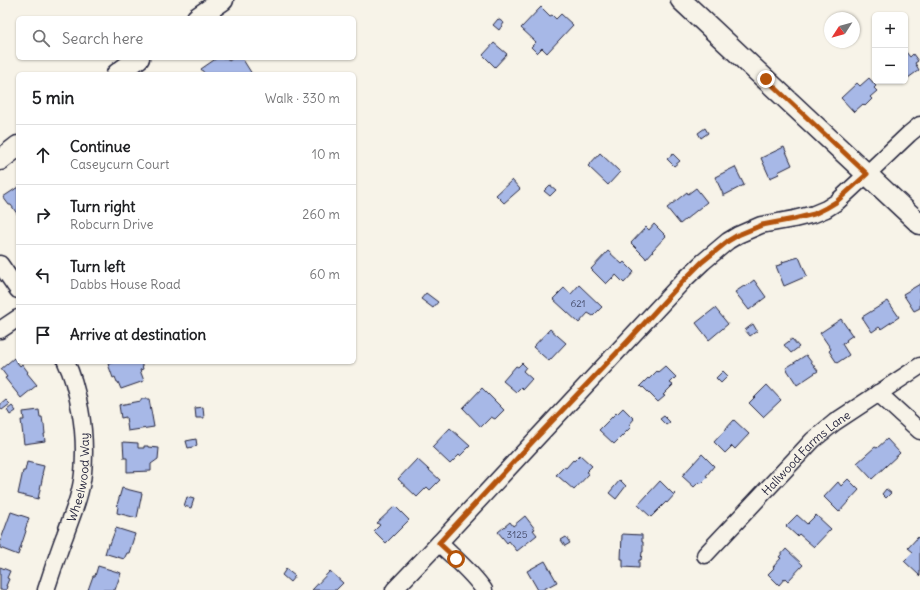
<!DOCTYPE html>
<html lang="en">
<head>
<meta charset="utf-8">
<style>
	body { margin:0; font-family:Delius,sans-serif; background:#f2f2f2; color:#202124 }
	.controls { position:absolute; right:12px; top:12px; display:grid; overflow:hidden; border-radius:6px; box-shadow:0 1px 3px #0004 }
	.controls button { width:36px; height:36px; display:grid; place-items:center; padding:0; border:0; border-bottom:1px solid #e0e0e0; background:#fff; color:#202124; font:20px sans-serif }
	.compass { position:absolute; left:824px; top:12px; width:36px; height:36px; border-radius:50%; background:#fff; box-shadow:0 1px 3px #0004; rotate:234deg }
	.stop { position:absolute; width:12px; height:12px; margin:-9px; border:3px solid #b45309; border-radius:50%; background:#fff }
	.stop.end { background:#b45309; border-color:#fff; box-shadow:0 1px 4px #0008 }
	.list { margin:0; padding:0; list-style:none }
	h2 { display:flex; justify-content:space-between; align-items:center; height:52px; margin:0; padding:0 16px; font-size:17px }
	h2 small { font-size:13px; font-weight:400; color:#757577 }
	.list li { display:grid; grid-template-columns:26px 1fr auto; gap:12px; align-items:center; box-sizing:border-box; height:60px; padding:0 16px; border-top:1px solid #e0e0e0 }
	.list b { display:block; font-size:15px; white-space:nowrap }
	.list p { margin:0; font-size:13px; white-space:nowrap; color:#757577 }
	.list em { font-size:13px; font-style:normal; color:#757577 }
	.icon { flex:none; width:22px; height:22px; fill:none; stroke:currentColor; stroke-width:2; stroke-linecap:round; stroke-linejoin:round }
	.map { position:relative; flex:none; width:920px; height:590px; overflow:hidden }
	.search { position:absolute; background:#fff; box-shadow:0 1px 3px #0004; left:16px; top:16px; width:340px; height:44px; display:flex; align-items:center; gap:10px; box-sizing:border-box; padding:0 14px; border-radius:6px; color:#757577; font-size:15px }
	.panel { position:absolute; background:#fff; box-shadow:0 1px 3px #0004; left:16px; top:72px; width:340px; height:292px; border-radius:6px }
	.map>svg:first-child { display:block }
	.building { fill:#a7b8e7; stroke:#22223b }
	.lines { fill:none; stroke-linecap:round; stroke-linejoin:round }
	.minor-casing { stroke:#22223b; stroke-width:19 }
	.tertiary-casing { stroke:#22223b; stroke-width:23 }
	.minor { stroke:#f7f3e8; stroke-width:16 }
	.tertiary { stroke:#f7f3e8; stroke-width:20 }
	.route { stroke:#b45309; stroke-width:5 }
	.labels { text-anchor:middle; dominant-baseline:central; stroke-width:3; stroke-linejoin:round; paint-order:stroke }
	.number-label { font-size:10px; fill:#434866 }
	.street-label { font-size:12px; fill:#22223b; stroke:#f7f3e8 }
</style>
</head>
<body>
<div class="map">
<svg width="920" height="590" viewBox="0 0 920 590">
	<rect width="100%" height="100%" fill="#f7f3e8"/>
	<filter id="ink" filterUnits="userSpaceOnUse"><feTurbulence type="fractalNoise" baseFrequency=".025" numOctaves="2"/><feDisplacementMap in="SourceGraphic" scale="8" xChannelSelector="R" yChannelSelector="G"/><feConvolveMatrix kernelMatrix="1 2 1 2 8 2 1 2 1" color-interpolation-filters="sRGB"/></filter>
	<g filter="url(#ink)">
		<!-- building -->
		<path class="building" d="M541,7l9,9 2,-1 4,4 5,-5 12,11 -26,28 -5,-5 -5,5 -6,-6 5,-5 -15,-14z
			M498,19l6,4 -5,7 -6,-5z
			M494,43l13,11 -12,13 -12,-12z
			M905,52h1l4,5 3,-3 5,7 -3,2 4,7 -11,8 -1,-1 -2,1z
			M217,58h10l2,3 4,-3h9l10,16h-47l-4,-5z
			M869,78l7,8 -2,2 3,3 -7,6 2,2 -7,7 -2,-2 -9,8 -13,-14 16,-15 3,3z
			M705,128l3,5 -7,5 -3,-5z
			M784,147l8,18 -14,7 1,2 -9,4 -9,-20z
			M600,153l20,19 -12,13 -20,-19z
			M673,154l7,7 -6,5 -7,-7z
			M735,167l9,18 -21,11v-2l-8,-17z
			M512,180l8,9 -16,14 -8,-8z
			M550,185l6,5 -6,6 -6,-5z
			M18,187v28l-7,-10h-2l-6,-8z
			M696,188l11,14 -27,22 -13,-16 20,-16 1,2z
			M654,224l12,12 -14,15h1l-7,8 -1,-2 -14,-14 15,-16 3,3z
			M608,251l14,13 2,-2 10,10 -10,11 -8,-8 -3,4 -1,-1 -6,6 -15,-15z
			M799,257l8,19 -23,10 -8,-20 7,-2 -1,-2z
			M754,280l12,17 -17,13 -14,-18 9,-6 1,1z
			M920,284v24l-6,3 -11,-17z
			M579,285l23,22 -9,9 -5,-3 -9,10 -26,-24 11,-11 7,6z
			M426,293l12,9 -5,6 -12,-9z
			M888,301l11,16 -18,12 -2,-2 -7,5 -10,-15z
			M715,308l13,16 -19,16 -13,-17z
			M841,319l11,16h1l-7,5 1,1 -5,3 7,11 -12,8 -8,-12 2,-2 -11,-16z
			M753,324l4,7 -7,5 -5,-6z
			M550,329l16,14 -17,18 -16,-14z
			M792,339l7,8 -8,6 -7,-8z
			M806,355l12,16 -21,14 -11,-17z
			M14,358l6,8 2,-2 6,8 -1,1 10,12 -16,13 -16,-20 2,-1 -6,-8z
			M115,362h14v1l4,-1h8l2,7 -3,1 4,11 -23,8 -3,-7h-1l-2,-5 -2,1 -5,-14z
			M522,363l4,4 -3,4 9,8 -9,10 -2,-2 -5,5 -13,-11 13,-15 2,1z
			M665,366l11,11 -6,6 3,2 -10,10 2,1 -7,6 -15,-15 -1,1 -2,-2 8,-8 1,1 8,-8 1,1z
			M723,371l5,5 -7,7 -5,-5z
			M767,385l14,15 -18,17 -14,-14z
			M482,388l22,22 -9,9 -4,-2 -10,10 -18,-19z
			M141,399h8l5,28 -26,4 -2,-14 -5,1 -2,-13 22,-4z
			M6,400l4,4 -8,6 -2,-3v-2z
			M12,406l4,5 -6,4 -3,-5z
			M203,407l1,11h-8l-1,-10z
			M623,408l11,11 -5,6 2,2 -17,17 -15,-14 17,-17 1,1z
			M39,410l1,7h2l1,7h1l1,10h-1l1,7 -21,3 -3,-24h3l-1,-8z
			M664,416l6,6 -4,3 -6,-6z
			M734,420l15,14 -14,15 -3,-3 -7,7 -11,-11z
			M450,428l20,18 -10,10 -1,-1 -9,9 -18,-17z
			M196,439l1,7 -9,2 -2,-7z
			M887,439l13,14 -28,26 -15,-16 18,-16 2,1z
			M123,442l15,1v5h6v-2h4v1l11,1 -1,11 -7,5v7l-24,1v-14h-3z
			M702,454l12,12 -8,10 2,1 -7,7 -2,-2 -5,5 -12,-11z
			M580,455l12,11 -6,6 3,2 -15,16 -15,-13 -3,-2 8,-8 2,1 7,-8 1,1z
			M417,459l23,21 -10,10 -3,-3 -10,10 -19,-18z
			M27,462l17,4 -2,8 1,1 -5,24 -20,-5 5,-23h2z
			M848,479l11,11 -20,22 -15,-15 14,-15 3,4z
			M620,480l6,6 -10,13 -7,-6z
			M660,481l13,13 1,-1 1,1 -8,9 -1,-1 -15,15 -13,-12z
			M122,488l20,5 -5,25 -20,-5 1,-7 -1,-1z
			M886,489l5,4 -5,5 -4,-4z
			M187,497l7,2 -3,9 -7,-2z
			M395,506l14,14 -23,23 -12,-12 6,-6 -3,-2z
			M11,512l18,6 -4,12 1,1 -8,24 -18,-7v-6z
			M797,515l10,9 9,-9 15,14 -17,18 -15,-13 -2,2 -11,-10z
			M525,516l10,13 -2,1 4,5 -20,16 -8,-10 -2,2 -9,-11 12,-10 3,4z
			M116,528l19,6 -6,19h-2l-3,6 -17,-5h-2l3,-10h2z
			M622,534l20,1v7h1v10h-1l-1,8h-2v8l-16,-1v-8h-2z
			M566,537l4,6 -5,3 -4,-6z
			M918,537l2,2v37l-16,-15 9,-9 -5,-4z
			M786,549l17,16 -15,16 -3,-3 -6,7 -11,-11 6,-6 -1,-1 8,-9 -2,-1z
			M545,561l12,21 -15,8h-4l-11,-19z
			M98,566l23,7 -6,17h-27l5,-14h2z
			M0,567l10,4 -3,7 2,1 -3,7h1l-1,4h-6z
			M286,569l9,7 -5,6 -8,-7z
			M330,571l13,12 -7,7h-24z"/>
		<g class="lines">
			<defs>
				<g id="minor">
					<path d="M0,264l18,26"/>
					<path d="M0,330l18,-12"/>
					<path d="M878,393l42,38"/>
					<path d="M439,543c15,15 33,29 45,47"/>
					<path id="s1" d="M705,555l108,-115 22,-18 85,-56"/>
					<path id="s2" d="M46,590c6,-18 12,-37 19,-55 7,-20 16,-40 18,-62 2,-22 1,-43 -3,-64 -3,-16 -7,-33 -14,-47"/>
					<path d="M394,590l45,-47 245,-263 19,-18 25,-21 10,-6 23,-10 33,-6 20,-5 12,-5 11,-7 30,-28 42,-40 11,-9"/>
				</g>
				<path id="tertiary" d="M681,0l239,224
					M197,18l26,-18
					M117,74l22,-16
					M0,160l18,-14"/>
			</defs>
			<!-- minor casing -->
			<use href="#minor" class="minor-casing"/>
			<!-- tertiary casing -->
			<use href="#tertiary" class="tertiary-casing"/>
			<!-- minor -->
			<use href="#minor" class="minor"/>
			<!-- tertiary -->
			<use href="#tertiary" class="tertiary"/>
		</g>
	</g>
	<g class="lines" filter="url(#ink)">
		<!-- route -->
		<path class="route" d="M456,559l-17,-16 96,-104 93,-98 56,-61 18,-18 26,-21 10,-6 24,-10 32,-6 20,-5 12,-6 10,-6 31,-28 -101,-95"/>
	</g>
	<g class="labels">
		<!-- number labels -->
		<g class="number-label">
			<text x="578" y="303">621</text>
			<text x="517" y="534">3125</text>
		</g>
		<!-- street labels -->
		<g class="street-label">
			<text stroke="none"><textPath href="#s1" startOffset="144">Hallwood Farms Lane</textPath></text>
			<text stroke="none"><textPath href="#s2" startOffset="118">Wheelwood Way</textPath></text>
		</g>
	</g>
</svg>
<div class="controls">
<button>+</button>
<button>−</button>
</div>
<svg class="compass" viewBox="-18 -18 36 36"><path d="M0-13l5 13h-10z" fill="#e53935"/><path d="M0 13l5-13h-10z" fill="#757577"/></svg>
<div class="stop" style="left:456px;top:559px"></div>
<div class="stop end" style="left:766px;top:79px"></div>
<div class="search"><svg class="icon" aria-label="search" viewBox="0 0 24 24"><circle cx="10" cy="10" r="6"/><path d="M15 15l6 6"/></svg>Search here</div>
<section class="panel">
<h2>5 min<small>Walk · 330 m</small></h2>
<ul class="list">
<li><svg class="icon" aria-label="ahead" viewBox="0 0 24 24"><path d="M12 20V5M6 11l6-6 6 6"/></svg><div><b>Continue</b><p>Caseycurn Court</p></div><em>10 m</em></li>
<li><svg class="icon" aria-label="right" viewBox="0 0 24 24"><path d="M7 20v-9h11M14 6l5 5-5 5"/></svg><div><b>Turn right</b><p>Robcurn Drive</p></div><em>260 m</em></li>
<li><svg class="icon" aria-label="left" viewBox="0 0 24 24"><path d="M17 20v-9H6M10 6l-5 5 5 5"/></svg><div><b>Turn left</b><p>Dabbs House Road</p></div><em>60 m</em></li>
<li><svg class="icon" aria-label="arrive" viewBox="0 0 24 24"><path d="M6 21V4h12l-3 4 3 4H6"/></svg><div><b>Arrive at destination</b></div></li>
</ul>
</section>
</div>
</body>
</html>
